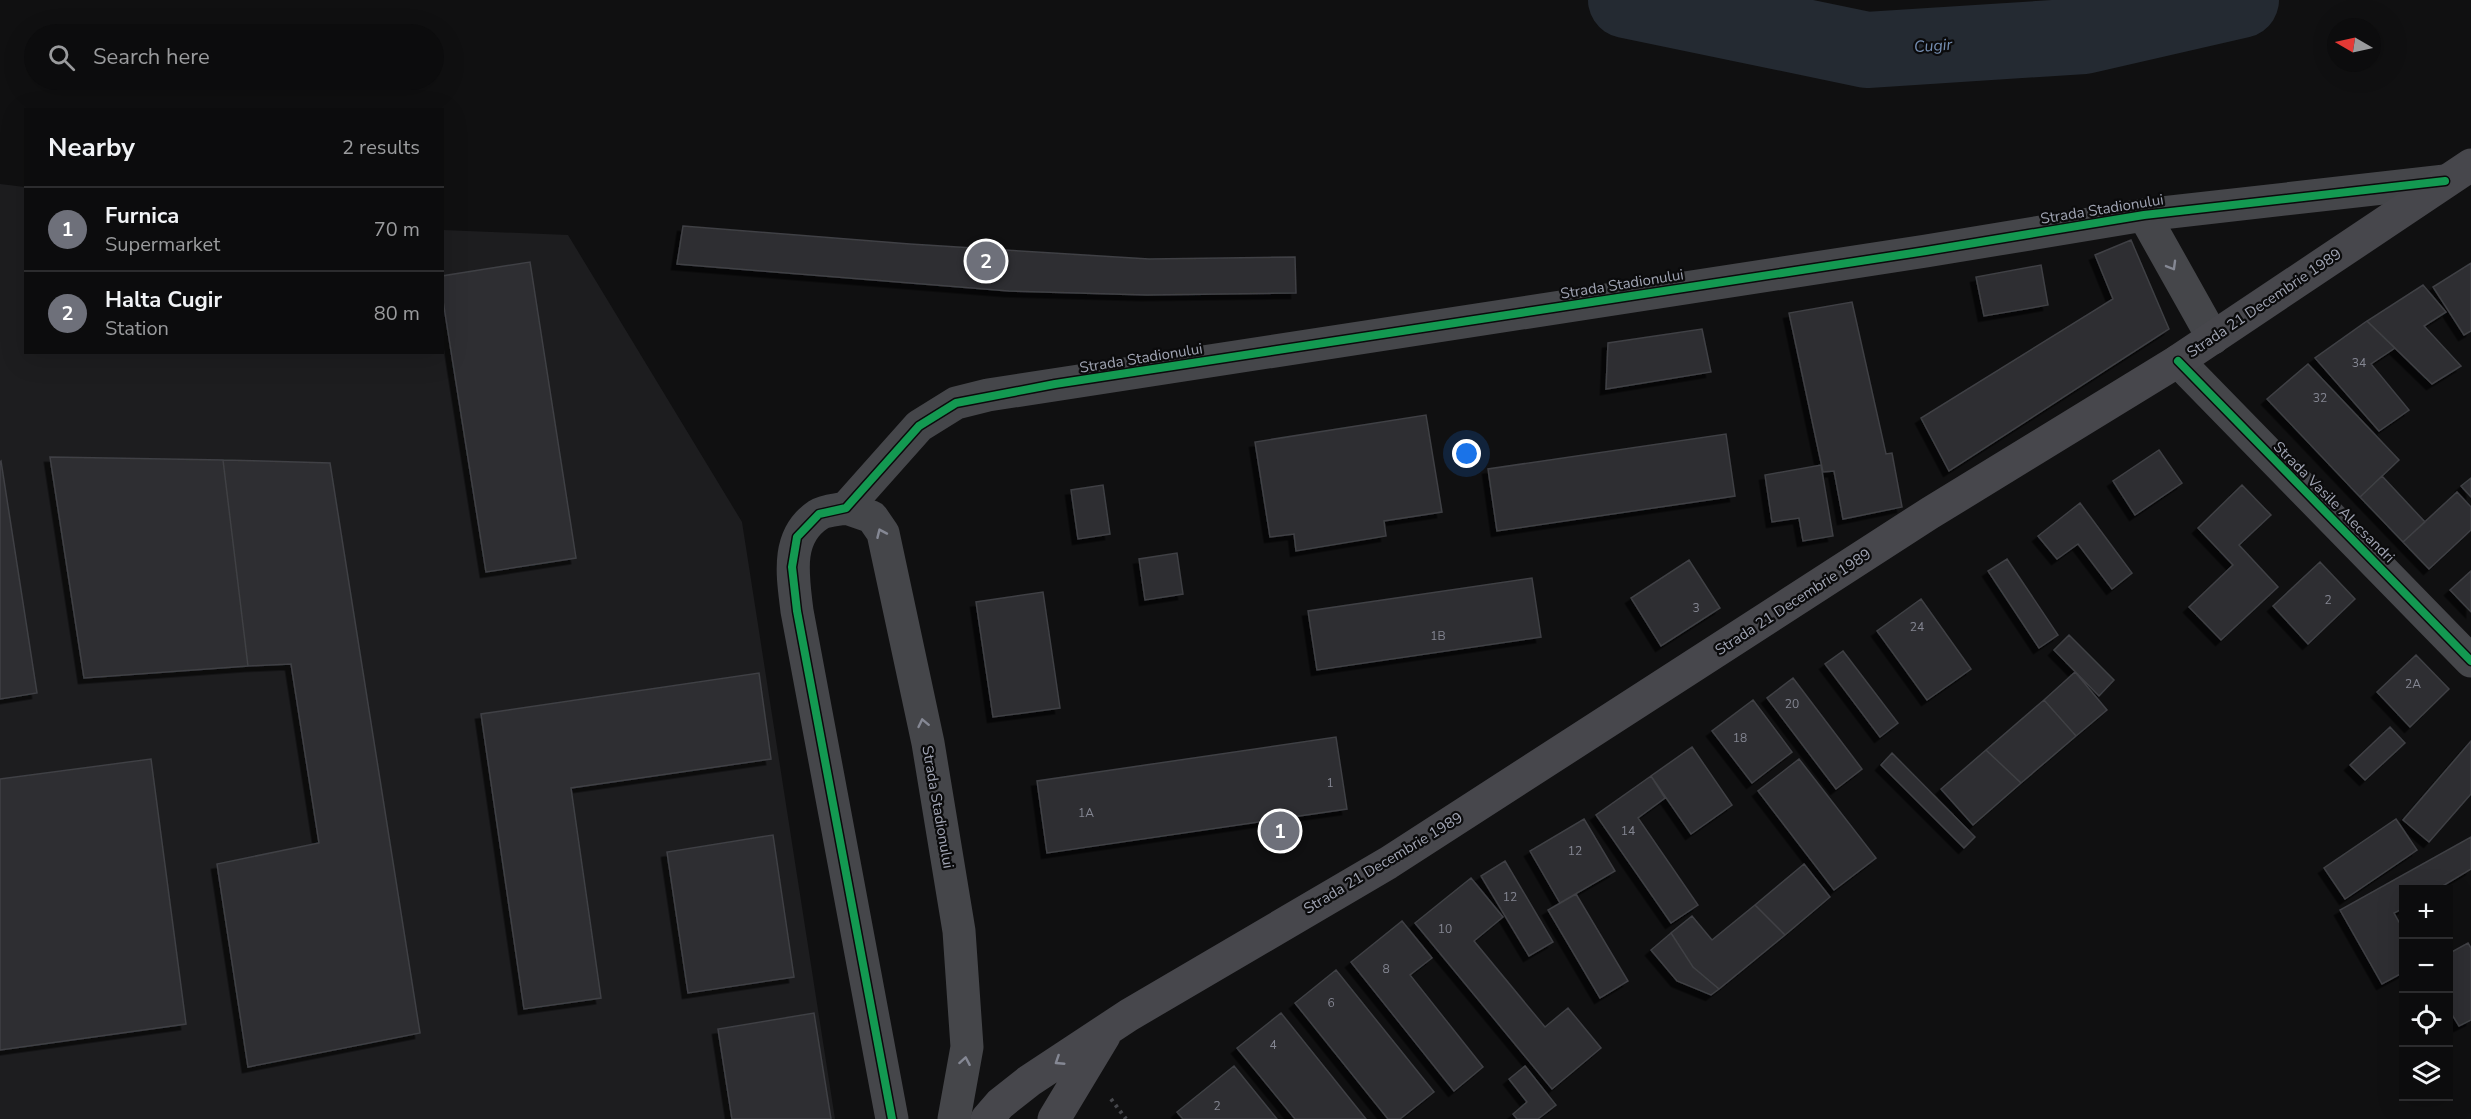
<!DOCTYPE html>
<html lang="en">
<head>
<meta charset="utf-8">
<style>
	body { margin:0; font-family:"Nunito Sans",sans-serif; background:#151516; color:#f1f3f6 }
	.controls { position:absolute; right:18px; bottom:18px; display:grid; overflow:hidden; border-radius:0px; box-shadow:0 6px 24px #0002 }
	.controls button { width:54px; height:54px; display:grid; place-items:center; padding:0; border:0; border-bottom:2px solid #2c2c2e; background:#0c0c0d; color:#f1f3f6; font:30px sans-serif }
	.compass { position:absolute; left:2327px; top:18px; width:54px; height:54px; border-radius:50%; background:#0c0c0d; box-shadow:0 6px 24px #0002; rotate:279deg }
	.you { position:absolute; left:1467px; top:454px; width:21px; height:21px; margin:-15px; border:4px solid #fff; border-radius:50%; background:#1a73e8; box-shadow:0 0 0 9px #1a73e833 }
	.badge { display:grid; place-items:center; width:39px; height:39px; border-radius:50%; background:#6e707a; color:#fff; font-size:20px; font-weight:700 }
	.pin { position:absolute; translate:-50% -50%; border:3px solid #fff; box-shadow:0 2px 6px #0006 }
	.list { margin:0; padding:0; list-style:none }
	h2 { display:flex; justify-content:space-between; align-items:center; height:78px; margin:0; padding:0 24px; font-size:26px }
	h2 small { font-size:20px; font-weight:400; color:#9a9b9d }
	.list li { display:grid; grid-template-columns:39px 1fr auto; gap:18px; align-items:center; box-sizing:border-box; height:84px; padding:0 24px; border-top:2px solid #2c2c2e }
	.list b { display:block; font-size:22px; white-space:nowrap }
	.list p { margin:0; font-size:20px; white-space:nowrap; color:#9a9b9d }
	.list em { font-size:20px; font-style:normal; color:#9a9b9d }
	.icon { flex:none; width:33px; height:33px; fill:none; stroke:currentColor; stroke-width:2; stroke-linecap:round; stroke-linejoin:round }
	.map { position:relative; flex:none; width:2471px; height:1119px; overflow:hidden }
	.search { position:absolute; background:#0c0c0d; box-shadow:0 6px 24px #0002; left:24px; top:24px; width:420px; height:66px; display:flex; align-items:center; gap:15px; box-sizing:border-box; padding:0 21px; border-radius:33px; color:#9a9b9d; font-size:22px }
	.panel { position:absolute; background:#0c0c0d; box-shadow:0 6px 24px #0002; left:24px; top:108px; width:420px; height:246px; border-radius:0px }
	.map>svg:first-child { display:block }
	.built { fill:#1d1d1f }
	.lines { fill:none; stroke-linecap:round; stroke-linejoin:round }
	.river { stroke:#242a32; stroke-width:76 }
	.building { fill:#2e2e30; stroke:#3f4045; stroke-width:1.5; filter:url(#shadow) }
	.path { stroke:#46474c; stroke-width:4; stroke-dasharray:3 4.5; stroke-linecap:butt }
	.minor { stroke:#45464a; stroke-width:33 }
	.major { stroke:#47474c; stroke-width:33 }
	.cycleway-casing { stroke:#0b0b0c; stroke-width:11 }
	.cycleway { stroke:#139951; stroke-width:8 }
	.oneway { stroke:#858894 }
	.labels { text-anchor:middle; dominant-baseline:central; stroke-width:4.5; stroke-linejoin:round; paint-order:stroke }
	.number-label { font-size:12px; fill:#848692 }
	.street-label { font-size:15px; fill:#a0a4b3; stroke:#0b0b0c }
	.water-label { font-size:16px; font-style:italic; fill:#748db1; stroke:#0b0b0c }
</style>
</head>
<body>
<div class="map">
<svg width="2471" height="1119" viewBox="0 0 2471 1119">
	<defs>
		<filter id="shadow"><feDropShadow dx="-5.5" dy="5.5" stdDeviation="0" flood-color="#0009"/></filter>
	</defs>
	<rect width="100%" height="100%" fill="#101011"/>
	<!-- built -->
	<path class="built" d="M0,184l25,3 1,165h416l1,-122 125,5 174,287 93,597h-835z"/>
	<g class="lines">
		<!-- river -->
		<path class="river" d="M1626,0l241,50 217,-14 157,-36"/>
	</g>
	<!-- building -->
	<path class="building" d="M683,226l227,18 239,15 146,-2 1,36 -149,2 -138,-4 -332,-27z
		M2131,240l38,89 -220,142 -28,-53 192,-119 -18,-44z
		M530,262l46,296 -90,14 -44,-278v-18z
		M2471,263v68l-7,4 -31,-48z
		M2041,265l7,40 -64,11 -8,-39z
		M2423,285l23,27 -22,14 37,40 -29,18 -65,-63z
		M1852,302l34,152 6,-1 10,54 -59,12 -9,-48 -11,1 -34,-159z
		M2367,321l28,27 -24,16 38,46 -30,21 -64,-73z
		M1702,329l9,43 -105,17 2,-46z
		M2308,364l91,96 -39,37 -93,-98z
		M1426,415l16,97 -58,9 2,15 -90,15 -2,-17 -24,3 -15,-95z
		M1726,434l9,62 -238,35 -9,-62z
		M2159,450l23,33 -47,32 -22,-34z
		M50,457l173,3 25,206 -164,12z
		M223,460l107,3 90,570 -172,34 -31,-203 102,-21 -28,-179 -43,2z
		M1,461l36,232 -37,6v-237z
		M1821,465l12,71 -30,5 -4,-23 -27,4 -7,-47z
		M2382,476l43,46 -22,20 -43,-45z
		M2471,478v19l-10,-11z
		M1103,485l7,49 -32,5 -7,-49z
		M2242,485l29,30 -32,30 39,42 -57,53 -32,-33 44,-42 -35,-37z
		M2457,492l14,15v23l-42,39 -26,-27z
		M2080,503l52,70 -20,16 -34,-45 -21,15 -19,-23z
		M1177,553l6,41 -38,6 -6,-41z
		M2007,559l51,76 -19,13 -51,-77z
		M1689,560l31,48 -59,38 -30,-48z
		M2320,562l35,37 -47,45 -35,-38z
		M2471,571v41l-21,-22z
		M1532,578l9,59 -224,33 -9,-59z
		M1043,592l17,116 -67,9 -17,-115z
		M1921,599l50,70 -44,31 -50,-69z
		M2069,635l45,45 -15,16 -45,-46z
		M1843,651l55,72 -18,14 -55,-73z
		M2416,655l33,34 -39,38 -33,-35z
		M2075,672l32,38 -31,26 -32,-36z
		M759,673l12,86 -200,29 30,210 -77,11 -43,-295z
		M1793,678l69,91 -26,20 -69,-91z
		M1753,700l39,52 -40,31 -40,-52z
		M2044,700l32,36 -55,47 -35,-33z
		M2390,727l15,16 -40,37 -15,-15z
		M1336,737l11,72 -300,44 -10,-72z
		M2471,741v53l-42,48 -26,-22z
		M1692,747l40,58 -41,29 -40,-58z
		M1986,750l35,33 -48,42 -32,-36z
		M1892,753l83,84 -11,11 -83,-83z
		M151,759l35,265 -186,26v-271z
		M1799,759l77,99 -42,32 -76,-99z
		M1651,776l14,22 -27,20 60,87 -27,18 -75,-108z
		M1584,819l31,52 -55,32 -30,-52z
		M2396,819l21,31 -72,49 -21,-31z
		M773,835l21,142 -106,16 -21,-141z
		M2471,837v32l-35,21h-32v18l-10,5 10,18v41l-22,12 -42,-74z
		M1505,861l48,81 -24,14 -48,-80z
		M1804,864l26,33 -45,38 -30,-30z
		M1471,878l32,39 -29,24 71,86 23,-19 33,40 -49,41 -137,-166z
		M1576,894l52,87 -28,17 -52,-88z
		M1755,905l30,30 -66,54 -26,-22 -22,-34 21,-17 20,24z
		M1402,921l30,37 -22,17 73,92 -29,24 -103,-129z
		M1671,933l22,34 26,22 -8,6 -34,-14 -26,-31z
		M2468,943l3,5v72l-12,6 -11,-18v-54z
		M1336,970l98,122 -34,27h-12l-93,-116z
		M814,1013l17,106h-99l-14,-90z
		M1281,1013l85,106h-71l-58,-71z
		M1234,1066l43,53h-94l-6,-7z
		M1525,1066l31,39 -18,14h-21l-4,-5 14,-12 -18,-23z"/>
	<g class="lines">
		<!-- path -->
		<path class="path" d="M1111,1099l15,20"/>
		<!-- minor -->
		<path class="minor" d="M2144,215l69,123
			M2178,361l293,300
			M846,508l73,-82 37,-23 32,-8 938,-144 218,-36 301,-34
			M846,508c-8,2 -21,2 -28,7 -33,22 -25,62 -21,96l95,508
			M846,508l26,9 11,16 45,210 31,188 8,116 -13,72"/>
		<!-- major -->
		<path class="major" d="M987,1119l13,-15 29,-23 100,-66 259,-152 542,-350 248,-152 293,-196
			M1054,1119l50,-83"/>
		<defs>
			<path id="cycleway" d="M2178,361l293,300
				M892,1119l-95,-508 -5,-44 5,-30 22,-23 27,-6 73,-82 37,-23 99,-19 871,-133 218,-36 301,-34"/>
		</defs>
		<!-- cycleway casing -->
		<use href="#cycleway" class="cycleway-casing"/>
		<!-- cycleway -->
		<use href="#cycleway" class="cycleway"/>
	</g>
	<!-- one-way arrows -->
	<defs><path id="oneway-chevron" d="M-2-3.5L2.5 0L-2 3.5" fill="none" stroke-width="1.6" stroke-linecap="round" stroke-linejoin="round" transform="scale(1.5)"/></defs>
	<g class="oneway">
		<use href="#oneway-chevron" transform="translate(2172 266) rotate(60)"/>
		<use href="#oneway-chevron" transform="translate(881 533) rotate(-114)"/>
		<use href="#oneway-chevron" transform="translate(923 723) rotate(-102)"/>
		<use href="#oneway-chevron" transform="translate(965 1061) rotate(-80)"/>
		<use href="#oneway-chevron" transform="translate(1059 1061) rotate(147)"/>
	</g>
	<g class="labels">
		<!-- number labels -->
		<g class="number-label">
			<text x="2359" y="363">34</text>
			<text x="2320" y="398">32</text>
			<text x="2328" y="600">2</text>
			<text x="1696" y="608">3</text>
			<text x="1917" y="627">24</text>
			<text x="1438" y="636">1B</text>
			<text x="2413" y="684">2A</text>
			<text x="1792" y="704">20</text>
			<text x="1740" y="738">18</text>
			<text x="1330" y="783">1</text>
			<text x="1086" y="813">1A</text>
			<text x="1628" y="831">14</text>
			<text x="1575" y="851">12</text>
			<text x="1510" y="897">12</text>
			<text x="1445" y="929">10</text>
			<text x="1386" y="969">8</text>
			<text x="1331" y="1003">6</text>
			<text x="1273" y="1045">4</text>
			<text x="1217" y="1106">2</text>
		</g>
		<!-- street labels -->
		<g class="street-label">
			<text transform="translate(2102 209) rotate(-9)">Strada Stadionului</text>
			<text transform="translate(1622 284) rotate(-9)">Strada Stadionului</text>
			<text transform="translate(2264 303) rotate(-34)">Strada 21 Decembrie 1989</text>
			<text transform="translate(1141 358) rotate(-9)">Strada Stadionului</text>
			<text transform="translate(2334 502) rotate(45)">Strada Vasile Alecsandri</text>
			<text transform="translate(1793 602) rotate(-33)">Strada 21 Decembrie 1989</text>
			<text transform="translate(938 807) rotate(80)">Strada Stadionului</text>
			<text transform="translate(1383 863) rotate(-31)">Strada 21 Decembrie 1989</text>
		</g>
		<!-- water labels -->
		<g class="water-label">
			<text transform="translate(1933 46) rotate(-4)">Cugir</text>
		</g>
	</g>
</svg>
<div class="controls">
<button>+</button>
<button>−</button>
<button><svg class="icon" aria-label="locate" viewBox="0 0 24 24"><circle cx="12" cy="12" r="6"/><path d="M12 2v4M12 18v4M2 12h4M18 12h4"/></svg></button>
<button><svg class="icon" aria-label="layers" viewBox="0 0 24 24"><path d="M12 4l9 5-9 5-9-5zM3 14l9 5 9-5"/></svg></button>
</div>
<svg class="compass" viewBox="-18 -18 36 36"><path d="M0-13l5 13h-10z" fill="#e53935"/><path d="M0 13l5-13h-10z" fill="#9a9b9d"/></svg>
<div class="you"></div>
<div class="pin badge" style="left:1280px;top:831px">1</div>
<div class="pin badge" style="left:986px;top:261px">2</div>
<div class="search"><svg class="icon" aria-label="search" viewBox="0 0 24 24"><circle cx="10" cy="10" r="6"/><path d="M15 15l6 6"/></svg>Search here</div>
<section class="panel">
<h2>Nearby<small>2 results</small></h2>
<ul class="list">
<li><span class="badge">1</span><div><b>Furnica</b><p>Supermarket</p></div><em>70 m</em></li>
<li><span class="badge">2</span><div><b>Halta Cugir</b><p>Station</p></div><em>80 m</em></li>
</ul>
</section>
</div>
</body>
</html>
